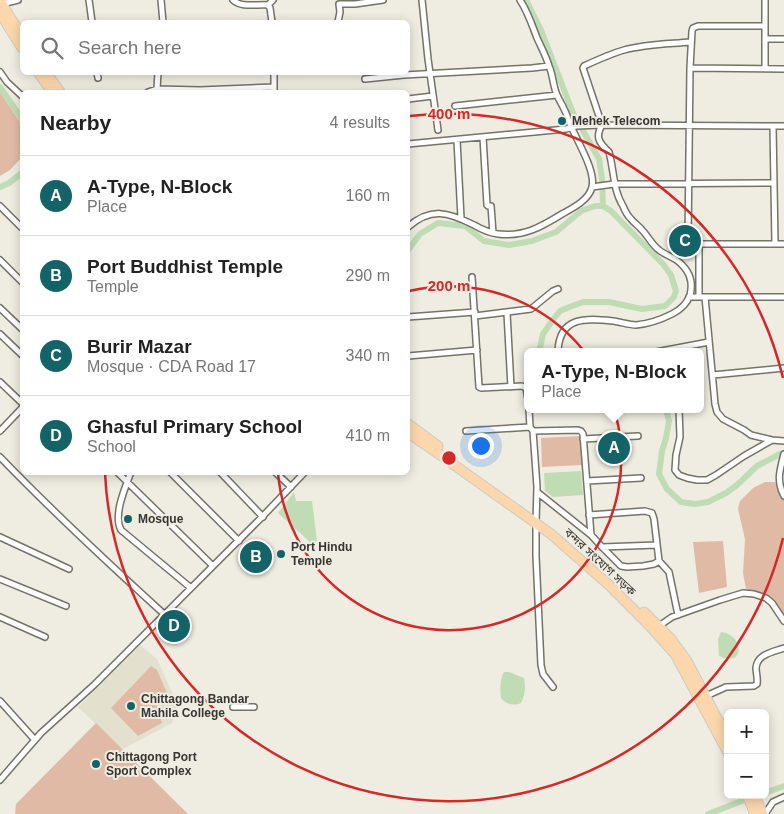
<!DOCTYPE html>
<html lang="en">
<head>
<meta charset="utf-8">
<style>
	body { margin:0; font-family:Helvetica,"Noto Sans Bengali",sans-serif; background:#f2f2f2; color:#222 }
	.controls { position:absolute; right:15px; bottom:15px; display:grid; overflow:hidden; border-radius:8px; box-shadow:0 2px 12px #0003 }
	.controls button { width:45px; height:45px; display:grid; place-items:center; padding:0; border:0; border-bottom:1px solid #e0e0e0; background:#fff; color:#222; font:25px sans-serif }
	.you { position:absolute; left:480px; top:445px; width:18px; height:18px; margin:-12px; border:4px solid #fff; border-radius:50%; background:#1a73e8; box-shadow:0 0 0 8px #1a73e833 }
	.badge { display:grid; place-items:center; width:32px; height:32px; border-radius:50%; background:#136369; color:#fff; font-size:16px; font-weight:700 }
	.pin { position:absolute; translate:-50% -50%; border:2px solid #fff; box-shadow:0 1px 5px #0006 }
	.popup { position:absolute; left:524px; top:348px; width:180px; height:65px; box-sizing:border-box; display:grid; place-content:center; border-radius:8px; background:#fff; filter:drop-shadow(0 1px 4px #0005); font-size:16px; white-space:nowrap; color:#767676 }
	.popup b { font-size:19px; color:#222 }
	.popup::after { content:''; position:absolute; left:50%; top:100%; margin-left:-10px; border:10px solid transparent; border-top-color:#fff }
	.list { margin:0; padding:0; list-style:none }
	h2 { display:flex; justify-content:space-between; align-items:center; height:65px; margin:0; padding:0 20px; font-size:21px }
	h2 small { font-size:16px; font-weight:400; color:#767676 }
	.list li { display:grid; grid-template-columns:32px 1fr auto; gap:15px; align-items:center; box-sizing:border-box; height:80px; padding:0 20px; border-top:1px solid #e0e0e0 }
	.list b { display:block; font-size:19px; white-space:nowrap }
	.list p { margin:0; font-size:16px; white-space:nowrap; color:#767676 }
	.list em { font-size:16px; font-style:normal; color:#767676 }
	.icon { flex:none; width:28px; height:28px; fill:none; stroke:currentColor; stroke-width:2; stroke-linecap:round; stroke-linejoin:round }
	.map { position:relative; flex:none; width:784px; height:814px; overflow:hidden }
	.search { position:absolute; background:#fff; box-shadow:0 2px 12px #0003; left:20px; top:20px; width:390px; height:55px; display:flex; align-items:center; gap:12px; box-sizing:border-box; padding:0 18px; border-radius:8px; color:#767676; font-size:19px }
	.panel { position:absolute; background:#fff; box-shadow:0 2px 12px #0003; left:20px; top:90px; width:390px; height:385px; border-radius:8px }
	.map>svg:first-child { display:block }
	.built { fill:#e4e0ce }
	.green { fill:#e1baa6 }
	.water { fill:#c0dcb5 }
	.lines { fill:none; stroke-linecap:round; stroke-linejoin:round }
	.canal { stroke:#c0dcb5; stroke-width:6 }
	.minor-casing { stroke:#757268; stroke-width:8 }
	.trunk-casing { stroke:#cbcac9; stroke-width:11 }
	.minor { stroke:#fff; stroke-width:5 }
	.trunk { stroke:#fcd7ab; stroke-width:9 }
	.ring { fill:none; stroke:#d62828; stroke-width:2.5 }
	.poi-dot { fill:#136369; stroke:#efece1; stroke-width:2 }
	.labels { text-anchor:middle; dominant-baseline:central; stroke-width:4; stroke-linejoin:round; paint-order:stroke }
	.poi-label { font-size:12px; font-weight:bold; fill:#373531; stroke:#efece1; text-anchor:start }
	.street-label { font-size:12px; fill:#373531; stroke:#efece1 }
	.centre { fill:#d62828; stroke:#efece1; stroke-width:2.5 }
	.ring-label { font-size:15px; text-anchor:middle; font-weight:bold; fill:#d62828; stroke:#efece1; stroke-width:4; stroke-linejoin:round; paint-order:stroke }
</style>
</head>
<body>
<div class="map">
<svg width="784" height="814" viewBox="0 0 784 814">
	<rect width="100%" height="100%" fill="#efece1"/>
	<!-- built -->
	<path class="built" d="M140,645l17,14 21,47 -6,17 -49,26 -45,-42z"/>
	<!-- green -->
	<path class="green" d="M0,92l22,33v32l-12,13 -10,6z
		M581,436l1,29 -40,2 -1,-29z
		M765,482h10l9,19v116l-6,-12 -11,-10 -21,-6 -3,-16 2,-34 -7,-30 2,-8 13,-13z
		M723,541l4,46 -28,6 -6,-51z
		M151,666l6,4 10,23 -6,4 -5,7 6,19 -24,13 -27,-28z
		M96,723l92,91h-173l1,-10z"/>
	<!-- water -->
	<path class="water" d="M581,471l2,24 -30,2 -8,-6 -1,-18z
		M294,492l2,9h16l5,40 -6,2 -33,-30z
		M721,632c24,3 24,36 -2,24l-1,-17z
		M504,672h5l15,6c2,8 1,18 -3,25 -7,3 -15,2 -20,-5 -1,-8 -1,-19 3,-26z"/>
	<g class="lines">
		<!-- canal -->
		<path class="canal" d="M526,0l15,30 32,83 26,46 3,20 1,27
			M0,87l22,32
			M0,187l9,-4 13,-10
			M408,250l12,-16 18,-11 27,3 19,15 25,4 23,-4 24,-9 25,-21 14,-5h8l8,5 52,53 8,11 5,16 -2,6 -9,9 -23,3 -33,-7h-26l-11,4 -12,5 -8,10 -9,13 -4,18
			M666,409l3,12 -3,17 -4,13 -3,23 8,15 14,13 14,2 13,-2 18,-9 11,-8 20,-19 23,-12h4
			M765,793l19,-7
			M708,814l44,-17"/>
		<defs>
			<path id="minor" d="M89,0l3,22
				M161,0l2,22
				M233,0c8,8 24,4 35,5l5,-5
				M422,0l6,59 10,71
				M765,0v69
				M2,4l16,-4
				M268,5l2,3 2,14
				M338,22l2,-10 -1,-8h16l28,-4
				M765,26h-67l-5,2 -1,3 -2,37 -2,173 1,2 2,1h93
				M765,39h19
				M690,42c-22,2 -44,2 -66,8 -14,4 -27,10 -40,16l-1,2 19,57 182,1
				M690,68l94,1
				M0,72l7,10 15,14
				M97,72l1,6
				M274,72v20
				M365,79l39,-4 128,-7 17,-2
				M157,89l1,-17
				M148,92l9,-3 43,1 74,-3
				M408,99l25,-3
				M455,106l102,-11
				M773,126l2,118
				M483,137l4,68 1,1h3l2,27
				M457,140l4,78
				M408,144l158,-15 10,-3 26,-1c-7,12 -3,18 7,27 5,18 4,38 14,54 2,5 5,10 8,13 3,4 8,7 11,11 6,6 10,15 17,20 5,4 11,6 16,9 13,9 19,21 15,36 -3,9 -10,15 -18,19 -10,5 -24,10 -36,11 -7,0 -15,-3 -23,-4 -27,-3 -54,-5 -55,31
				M592,187l22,-3 160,-1
				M0,206l22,22
				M408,227c23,-20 40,-15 66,-2 7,4 16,8 24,9 26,3 43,-7 64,-20 11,-6 27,-14 30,-27 4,-16 -15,-46 -21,-61 -3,-6 -4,-12 -7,-17 -2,-5 -5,-9 -7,-14 -4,-9 -4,-20 -8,-29 -3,-10 -8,-19 -12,-28 -5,-13 -9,-26 -17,-38
				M0,260l22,22
				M472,277l7,110 2,1 41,-2 4,2 2,11
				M689,297h95
				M699,297v-53
				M705,297l10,107 2,8 6,7 21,11 7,5 21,5
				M0,308l22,21
				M507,313l4,74
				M475,316l56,-7 22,-18 5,-2
				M408,317l67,-5
				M0,334l22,21
				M656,352l53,-10
				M408,356l69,-6
				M713,375l71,-7
				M0,382l22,21
				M529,409l1,18 3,4 4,56 -1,36v33l5,109 2,9 10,13
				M679,409l1,28 -4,18 -1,15 4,5 8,3 10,2h10l9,-5 28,-19 28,-16 12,1
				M0,431l22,-23
				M466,431l64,-4
				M533,431l45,-1 3,1 2,3 8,101
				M583,439l55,-3
				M784,454c-4,16 -8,26 0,42
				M0,457c52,54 108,106 164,157
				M117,472l96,94
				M131,472c-6,16 -18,43 -10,58l70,58
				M170,472l69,69
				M220,472l43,45
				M275,472l16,15
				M587,481l54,-3
				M537,492l54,43 11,12 19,19 6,1 16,-1 11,-2 5,-3
				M589,515l56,-4 7,2 2,6 5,42 10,11 9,43
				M0,537l69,32
				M602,547l55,-2
				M0,579l66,27
				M0,617l45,20
				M659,626l13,-9 48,-17 23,-7 11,1 12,4 6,5 12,18
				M706,696l20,-9 28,-1 3,-2c1,-6 -1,-11 -1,-16 1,-14 17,-16 28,-20
				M0,701l35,39
				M233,707h21
				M0,780l41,-47 53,-48 167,-167 44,-46
				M765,814l8,-12 11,-5"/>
			<path id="trunk" d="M0,1l22,35
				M0,13l22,35
				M38,72l14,20
				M46,72l14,20
				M408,424l30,22
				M408,433l28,19 115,82 58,51 39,39 27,30 53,99
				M644,612l27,27 16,22 41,78
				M747,795l8,19
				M754,795l9,19"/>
		</defs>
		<!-- minor casing -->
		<use href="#minor" class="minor-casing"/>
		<!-- trunk casing -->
		<use href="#trunk" class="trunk-casing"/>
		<!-- minor -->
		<use href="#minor" class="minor"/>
		<!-- trunk -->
		<use href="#trunk" class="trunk"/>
	</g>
	<!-- distance rings -->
	<g class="ring">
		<path d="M409 291A172 172 0 1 1 278 473"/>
		<path d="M783 538A344 344 0 0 1 105 473M410 116A344 344 0 0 1 783 378"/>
	</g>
	<!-- markers -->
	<g class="poi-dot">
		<circle cx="562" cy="121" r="5"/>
		<circle cx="128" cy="519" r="5"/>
		<circle cx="281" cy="554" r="5"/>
		<circle cx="131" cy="706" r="5"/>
		<circle cx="96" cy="764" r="5"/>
	</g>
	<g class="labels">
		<!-- poi labels -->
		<g class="poi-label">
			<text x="572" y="121">Mehek Telecom</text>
			<text x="138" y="519">Mosque</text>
			<text x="291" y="547">Port Hindu<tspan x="291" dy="14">Temple</tspan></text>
			<text x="141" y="699">Chittagong Bandar<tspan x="141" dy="14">Mahila College</tspan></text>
			<text x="106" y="757">Chittagong Port<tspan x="106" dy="14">Sport Complex</tspan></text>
		</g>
		<!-- street labels -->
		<g class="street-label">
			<text transform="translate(600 562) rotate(43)">বন্দর সংযোগ সড়ক</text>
		</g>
	</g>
	<circle cx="449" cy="458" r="8" class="centre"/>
	<g class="ring-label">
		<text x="449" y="119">400 m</text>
		<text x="449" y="291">200 m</text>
	</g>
</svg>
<div class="controls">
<button>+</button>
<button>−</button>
</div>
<div class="you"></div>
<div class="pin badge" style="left:614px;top:448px">A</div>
<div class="popup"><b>A-Type, N-Block</b>Place</div>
<div class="pin badge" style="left:256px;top:557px">B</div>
<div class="pin badge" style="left:685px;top:241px">C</div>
<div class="pin badge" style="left:174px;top:626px">D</div>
<div class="search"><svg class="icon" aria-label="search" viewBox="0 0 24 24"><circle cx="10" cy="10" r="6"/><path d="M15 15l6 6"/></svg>Search here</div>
<section class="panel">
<h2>Nearby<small>4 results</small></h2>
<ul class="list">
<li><span class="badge">A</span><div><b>A-Type, N-Block</b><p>Place</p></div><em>160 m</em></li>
<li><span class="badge">B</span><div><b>Port Buddhist Temple</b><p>Temple</p></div><em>290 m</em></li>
<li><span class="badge">C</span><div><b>Burir Mazar</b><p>Mosque · CDA Road 17</p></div><em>340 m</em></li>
<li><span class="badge">D</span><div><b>Ghasful Primary School</b><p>School</p></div><em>410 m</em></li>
</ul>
</section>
</div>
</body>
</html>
